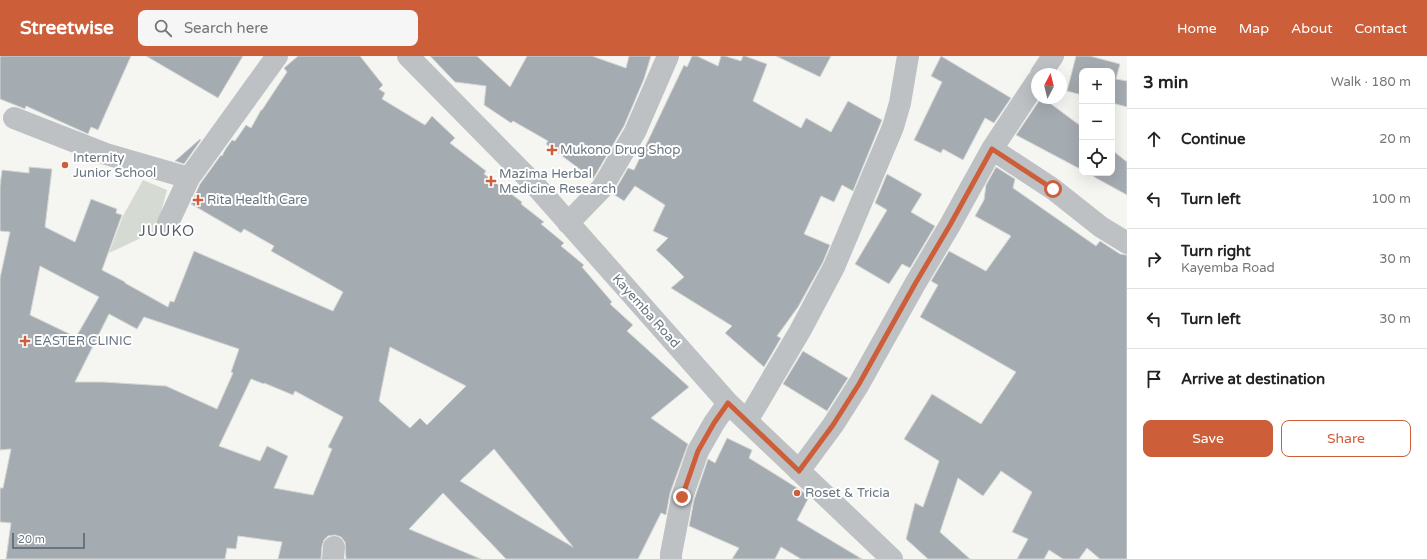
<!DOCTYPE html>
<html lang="en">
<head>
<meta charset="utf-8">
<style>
	body { margin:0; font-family:"Varela Round",sans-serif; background:#f6f6f6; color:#222 }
	.controls { position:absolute; right:12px; top:12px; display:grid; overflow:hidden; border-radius:8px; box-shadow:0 4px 16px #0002 }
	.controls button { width:36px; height:36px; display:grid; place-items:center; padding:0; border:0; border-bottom:1px solid #e0e0e0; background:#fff; color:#222; font:20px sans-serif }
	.compass { position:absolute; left:1031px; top:12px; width:36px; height:36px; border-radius:50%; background:#fff; box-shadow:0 4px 16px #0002; rotate:7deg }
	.scale { position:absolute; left:12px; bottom:10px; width:73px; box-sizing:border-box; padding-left:4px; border:2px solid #687580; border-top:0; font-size:11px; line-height:14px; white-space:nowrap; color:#687580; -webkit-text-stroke:3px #fff; paint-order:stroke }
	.stop { position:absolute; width:12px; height:12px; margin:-9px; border:3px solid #cd5e3a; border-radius:50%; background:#fff }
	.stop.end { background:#cd5e3a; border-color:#fff; box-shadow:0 1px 4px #0008 }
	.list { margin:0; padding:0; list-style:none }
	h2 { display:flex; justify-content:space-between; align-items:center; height:52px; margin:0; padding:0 16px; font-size:17px }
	h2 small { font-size:13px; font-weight:400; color:#767676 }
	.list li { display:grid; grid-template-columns:26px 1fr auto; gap:12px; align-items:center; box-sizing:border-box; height:60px; padding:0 16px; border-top:1px solid #e0e0e0 }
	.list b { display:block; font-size:15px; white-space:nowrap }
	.list p { margin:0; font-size:13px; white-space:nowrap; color:#767676 }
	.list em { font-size:13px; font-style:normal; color:#767676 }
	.actions { display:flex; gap:8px; padding:12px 16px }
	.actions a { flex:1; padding:9px 0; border:1px solid #cd5e3a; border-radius:8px; text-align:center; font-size:14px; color:#cd5e3a }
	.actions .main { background:#cd5e3a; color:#fff }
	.icon { flex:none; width:22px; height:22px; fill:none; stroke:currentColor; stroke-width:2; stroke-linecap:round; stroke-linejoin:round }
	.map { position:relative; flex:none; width:1127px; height:503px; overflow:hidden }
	header { display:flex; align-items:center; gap:24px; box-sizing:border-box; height:56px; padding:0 20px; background:#cd5e3a; color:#fff }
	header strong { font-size:19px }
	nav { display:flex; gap:22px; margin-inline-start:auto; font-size:14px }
	.search { width:280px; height:36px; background:#f6f6f6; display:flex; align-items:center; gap:10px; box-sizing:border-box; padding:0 14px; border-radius:8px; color:#767676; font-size:15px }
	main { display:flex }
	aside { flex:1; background:#fff }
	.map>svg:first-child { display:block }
	.green { fill:#d5dad2 }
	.building { fill:#a5acb1; stroke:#d7d7d5; fill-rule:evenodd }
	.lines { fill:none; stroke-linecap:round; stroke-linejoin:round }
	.minor { stroke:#bdc1c4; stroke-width:22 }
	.route { stroke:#cd5e3a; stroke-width:5 }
	.poi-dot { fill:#cd5e3a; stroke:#fff; stroke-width:1.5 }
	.labels { text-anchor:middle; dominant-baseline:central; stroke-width:4; stroke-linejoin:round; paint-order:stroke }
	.poi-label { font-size:13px; fill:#687580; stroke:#fff; text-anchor:start }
	.street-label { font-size:13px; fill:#687580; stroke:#fff }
	.quarter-label { font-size:15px; letter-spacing:1px; fill:#555e66; stroke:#fff }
</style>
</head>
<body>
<header>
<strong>Streetwise</strong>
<div class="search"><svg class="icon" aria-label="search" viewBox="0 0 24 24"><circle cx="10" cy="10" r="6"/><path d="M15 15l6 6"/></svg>Search here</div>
<nav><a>Home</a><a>Map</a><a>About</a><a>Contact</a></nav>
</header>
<main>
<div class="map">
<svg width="1127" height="503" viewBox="0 0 1127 503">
	<rect width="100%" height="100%" fill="#f5f5f2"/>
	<!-- green -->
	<path class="green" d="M143,124l24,10 -11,41 -47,22 14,-37z"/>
	<!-- building -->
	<path class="building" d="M0,0h131l-33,74 -7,-3 -3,7 -62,-28 -1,3 -25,-10z
		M146,0h97l-25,42z
		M298,0h62l23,29 -4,4 6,4 -3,6 43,26 7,-9 23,22 -5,5 36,28 -2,3 38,28 -1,2 23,18 -3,2 23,19 -3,3 23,19 -2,2 30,35 -2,2 23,21 -6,6 62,56 -38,31 37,26 -18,49 -4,22 -5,-2 -23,46h-132l-63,-66 -34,36 72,30h-135l-1,-17 -4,-5 -6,-2 -7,1 -4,4 -2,6 -1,13h-43l4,-17 -44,-6 -2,13 -9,-1 -2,11h-219l5,-36 -11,-1v-34h3l8,-39 -11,1v-172l10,-46 -10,-1v-45l2,-16 27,3v-6l23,2 -7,58 30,15 16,-43 26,10 -1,4 6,2 -20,55 23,12v1l43,24 2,-6 4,1 20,-51 139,60 10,-19 -72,-41 3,-5 -30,-17 -3,4 -50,-29 9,-20 21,-29 1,1 3,-6 7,-10 3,1 11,-16 5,3 10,-18h1l25,-38 -3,-4zM40,210l59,31 -23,40 -46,-22zM109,258l28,15 7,-12 95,32 -8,23 2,1 -16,36 -51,-23 -63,-4h-28zM390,291l76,39 -39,39 -7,-7 -10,10 -31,-27zM251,323l13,5v-1l29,12 2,-4 48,26 -15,30 4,2 -19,46 -39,-7 14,-32 -21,-10 -7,15 -41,-15zM494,393l79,98 -113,-66z
		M430,0h47l33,31 17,-31h65l34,12 3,-12h22l-7,23 -20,47 -31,53 -47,-35 2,-3 -35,-20 -2,2 -27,-18 2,-19 -31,-4z
		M692,0h5l21,10 3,-10h4l16,5 2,-5h2l22,8 -14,37 48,27 5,-10 25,14 17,-31 34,19 -29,71 -11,-6 -8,17 -13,-6 -17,38 26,11 -7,17 -25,45 -21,29 4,2 -17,29 -39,-34 7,-7 -61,-38 13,-11 -16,-16 -12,-11 12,-12 -15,-7 12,-26 -30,-19 -11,15 -11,-7 15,-26 6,2 50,-105 3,2z
		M776,0h55l-11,21z
		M941,0l70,42 -17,25 -9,-5 -22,42 -20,-11 -2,4 -27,-13 28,-58 -11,-6z
		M1076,0h14l30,8 -4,15 11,2v26l-15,-4v-32h-30v24l-15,-4z
		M1041,42h2l39,29v43l-66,-35z
		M200,83l1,1 -17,24 -9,-3z
		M1112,94l15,12v33l-31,-17 -7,-5h23z
		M996,111l19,12 -2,9 83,58 4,-5 20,13 7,1v304h-27l-13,-11 -8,11h-16l-14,-9 -5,9h-27l11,-20 -16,-7 20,-40 -31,-21 -18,25 -25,-18 -18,54 30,27h-42l-22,-20 9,-36 8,4 16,-46 -35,-22 28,-45 49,30 35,-52 -96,-55 18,-32 -7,-4 18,-30 37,20 25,-35 -36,-20 9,-16 2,-15z
		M887,118l35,20 -11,18 24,14 -25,42 -8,-4 -13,20 -34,-20 32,-54 -12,-7z
		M803,295l45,27 -21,33 -44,-27z
		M727,382l25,12 -3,8 53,33 7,6 -12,23 65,39h-61l-20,-12 -6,12h-43l7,-11 -50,-22 5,-26 14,-41 7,4z"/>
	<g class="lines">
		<!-- minor -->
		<path class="minor" d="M408,0l127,129 193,218 164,156
			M1041,18l12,-18
			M14,62l92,36 83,24
			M992,93l61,40 48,38 26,16
			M168,167l21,-45 88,-122
			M568,167l34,-35 33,-56 33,-76
			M747,365l53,-90 34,-64 59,-140 7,-24 8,-47
			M799,415l34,-46 26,-41 56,-100 35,-59 42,-76 45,-68
			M333,503l1,-12
			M671,503v-5l11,-57 16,-46 16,-28 14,-20"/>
	</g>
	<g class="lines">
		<!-- route -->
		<path class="route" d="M682,441l16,-46 16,-28 14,-20 71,68 34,-46 26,-41 56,-100 35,-59 42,-76 61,40"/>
	</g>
	<!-- markers -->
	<g class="poi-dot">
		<path d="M550 88h4v4h4v4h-4v4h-4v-4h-4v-4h4z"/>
		<circle cx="65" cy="109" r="4"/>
		<path d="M489 119h4v4h4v4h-4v4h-4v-4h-4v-4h4z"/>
		<path d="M196 138h4v4h4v4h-4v4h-4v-4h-4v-4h4z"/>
		<path d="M23 279h4v4h4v4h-4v4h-4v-4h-4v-4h4z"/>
		<circle cx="797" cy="437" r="4"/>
	</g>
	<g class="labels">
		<!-- poi labels -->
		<g class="poi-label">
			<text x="560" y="94">Mukono Drug Shop</text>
			<text x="73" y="102">Internity<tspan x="73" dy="15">Junior School</tspan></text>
			<text x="499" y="118">Mazima Herbal<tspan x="499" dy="15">Medicine Research</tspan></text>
			<text x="207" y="144">Rita Health Care</text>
			<text x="34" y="285">EASTER CLINIC</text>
			<text x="805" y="437">Roset &amp; Tricia</text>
		</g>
		<!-- street labels -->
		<g class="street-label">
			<text transform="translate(646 255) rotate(48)">Kayemba Road</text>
		</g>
		<!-- quarter labels -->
		<g class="quarter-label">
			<text x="167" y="175">JUUKO</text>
		</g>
	</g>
</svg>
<div class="controls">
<button>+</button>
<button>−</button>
<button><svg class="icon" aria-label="locate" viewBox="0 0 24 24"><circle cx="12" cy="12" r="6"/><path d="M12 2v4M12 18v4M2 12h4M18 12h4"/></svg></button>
</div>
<svg class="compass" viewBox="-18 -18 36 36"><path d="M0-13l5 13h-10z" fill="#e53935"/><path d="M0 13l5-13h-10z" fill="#767676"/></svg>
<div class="scale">20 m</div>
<div class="stop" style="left:1053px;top:133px"></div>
<div class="stop end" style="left:682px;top:441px"></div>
</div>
<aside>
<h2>3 min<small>Walk · 180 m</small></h2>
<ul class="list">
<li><svg class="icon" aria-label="ahead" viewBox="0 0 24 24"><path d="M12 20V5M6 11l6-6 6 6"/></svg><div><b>Continue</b></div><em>20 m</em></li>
<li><svg class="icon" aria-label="left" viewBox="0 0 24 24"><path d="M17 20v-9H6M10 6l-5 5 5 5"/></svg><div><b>Turn left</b></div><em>100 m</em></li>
<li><svg class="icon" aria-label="right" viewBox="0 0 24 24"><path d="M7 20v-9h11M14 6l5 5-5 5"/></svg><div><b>Turn right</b><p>Kayemba Road</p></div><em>30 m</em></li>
<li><svg class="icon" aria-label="left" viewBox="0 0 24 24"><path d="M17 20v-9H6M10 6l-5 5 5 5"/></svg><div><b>Turn left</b></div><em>30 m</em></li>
<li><svg class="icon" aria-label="arrive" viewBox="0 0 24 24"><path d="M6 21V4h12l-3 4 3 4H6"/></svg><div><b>Arrive at destination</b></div></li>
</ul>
<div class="actions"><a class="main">Save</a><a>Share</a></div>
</aside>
</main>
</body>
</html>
